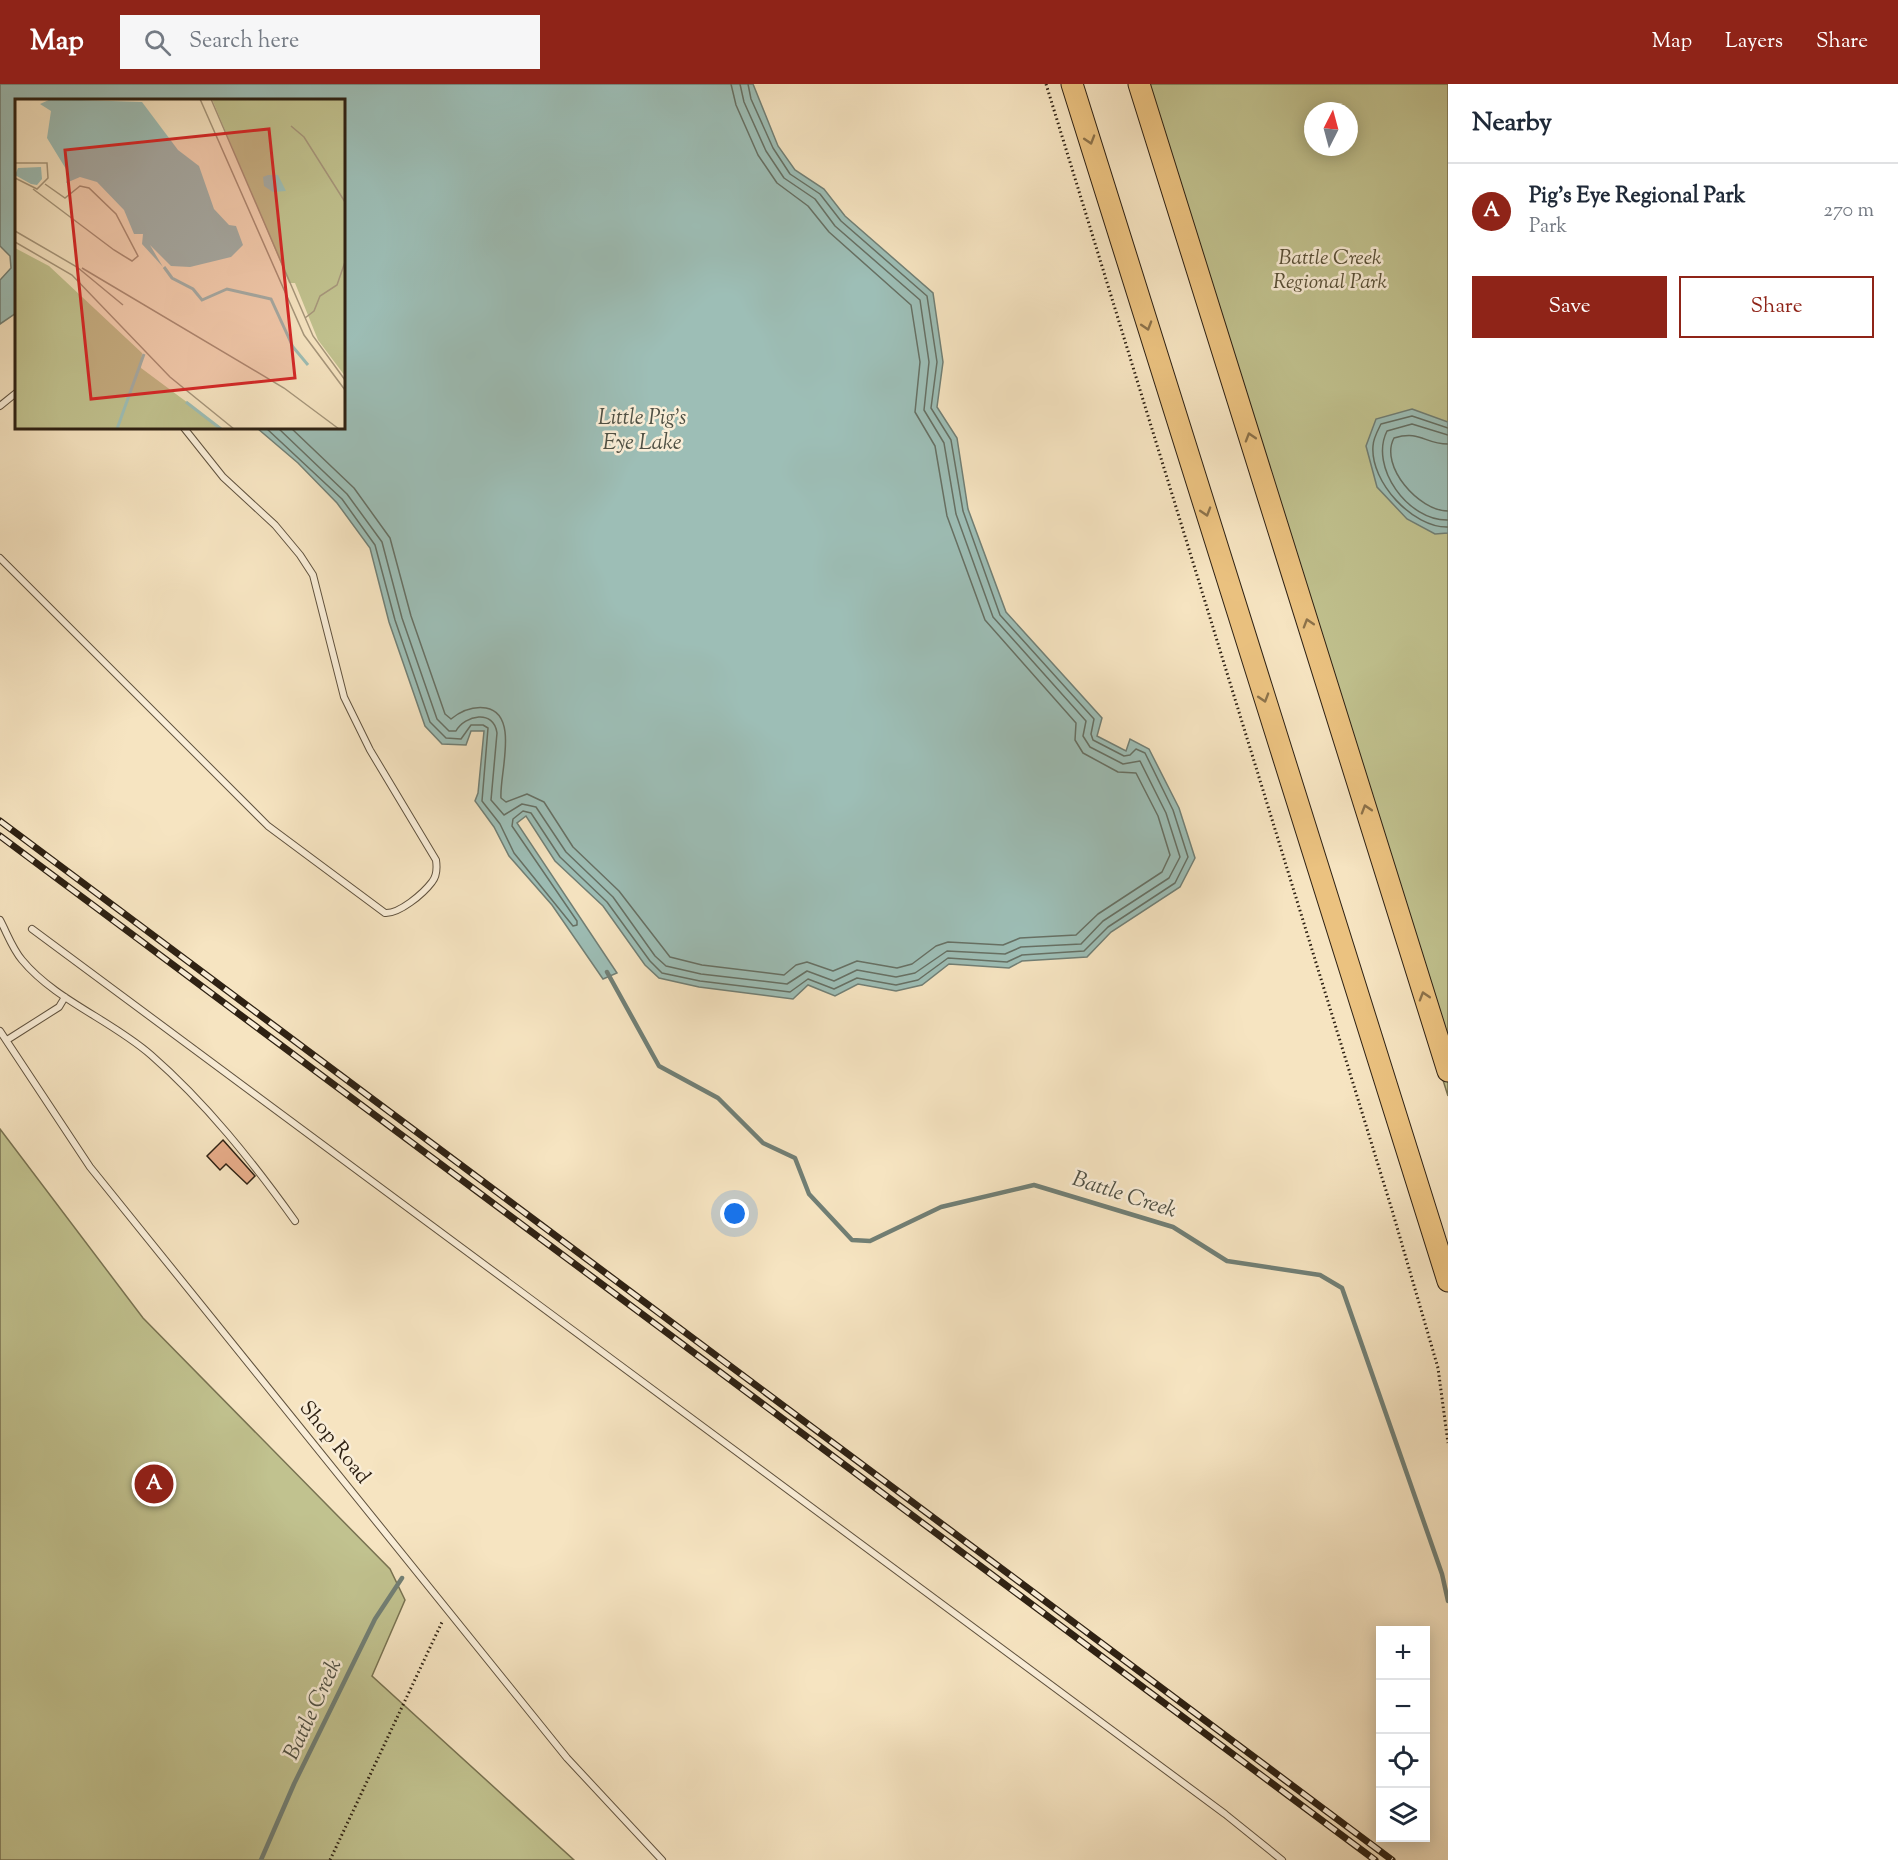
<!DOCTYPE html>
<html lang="en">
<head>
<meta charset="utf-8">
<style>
	body { margin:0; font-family:"Sorts Mill Goudy",serif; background:#f6f6f7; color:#1f2937 }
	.controls { position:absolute; right:18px; bottom:18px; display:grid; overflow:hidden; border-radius:0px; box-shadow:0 3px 15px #0003 }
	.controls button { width:54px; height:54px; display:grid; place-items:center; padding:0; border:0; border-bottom:2px solid #e0e1e3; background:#fff; color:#1f2937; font:30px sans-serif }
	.compass { position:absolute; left:1304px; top:18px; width:54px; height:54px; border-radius:50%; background:#fff; box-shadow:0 3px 15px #0003; rotate:6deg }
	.you { position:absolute; left:735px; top:1130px; width:21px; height:21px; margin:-15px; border:4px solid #fff; border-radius:50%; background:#1a73e8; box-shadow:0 0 0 9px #1a73e833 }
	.badge { display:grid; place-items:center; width:39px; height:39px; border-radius:50%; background:#8f2418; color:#fff; font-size:20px; font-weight:700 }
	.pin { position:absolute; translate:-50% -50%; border:3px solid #fff; box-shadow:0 2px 6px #0006 }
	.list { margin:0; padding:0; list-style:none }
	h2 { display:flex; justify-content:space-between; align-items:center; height:78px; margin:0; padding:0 24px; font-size:26px }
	h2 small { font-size:20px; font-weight:400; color:#747a83 }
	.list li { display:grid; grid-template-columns:39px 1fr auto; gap:18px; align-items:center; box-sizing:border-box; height:96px; padding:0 24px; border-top:2px solid #e0e1e3 }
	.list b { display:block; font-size:22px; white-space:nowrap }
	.list p { margin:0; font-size:20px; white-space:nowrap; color:#747a83 }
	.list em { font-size:20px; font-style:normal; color:#747a83 }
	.actions { display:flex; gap:12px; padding:18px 24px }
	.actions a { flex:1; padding:14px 0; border:2px solid #8f2418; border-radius:0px; text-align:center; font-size:21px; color:#8f2418 }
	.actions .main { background:#8f2418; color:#fff }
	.icon { flex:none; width:33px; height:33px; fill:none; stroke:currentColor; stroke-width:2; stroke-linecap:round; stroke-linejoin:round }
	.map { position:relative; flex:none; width:1448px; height:1776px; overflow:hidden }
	header { display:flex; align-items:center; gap:36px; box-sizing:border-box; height:84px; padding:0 30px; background:#8f2418; color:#fff }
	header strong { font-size:28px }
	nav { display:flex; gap:33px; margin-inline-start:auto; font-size:21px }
	.search { width:420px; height:54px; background:#f6f6f7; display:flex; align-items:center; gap:15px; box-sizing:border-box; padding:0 21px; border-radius:0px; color:#747a83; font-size:22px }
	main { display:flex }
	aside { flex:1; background:#fff }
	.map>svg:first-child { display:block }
	.green { fill:#c1c28f; stroke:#787251; stroke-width:1.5; fill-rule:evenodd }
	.water { fill:#9dbeb6; stroke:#717f75; stroke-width:1.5 }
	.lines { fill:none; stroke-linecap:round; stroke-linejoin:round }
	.shore { stroke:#667064; stroke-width:1.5 }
	.stream { stroke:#717f75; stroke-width:4.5 }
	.building { fill:#e7ac89; stroke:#2e2113; stroke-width:1.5 }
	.service-casing { stroke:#60523e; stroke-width:8 }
	.trunk-casing { stroke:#2e2113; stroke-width:23 }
	.path { stroke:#2e2113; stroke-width:3; stroke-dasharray:1.5 3; stroke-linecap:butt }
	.service { stroke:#f9edd7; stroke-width:6 }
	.trunk { stroke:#ebc280; stroke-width:21 }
	.rail-casing { stroke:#2e2113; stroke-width:7 }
	.rail { stroke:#f9edd7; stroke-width:4.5; stroke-dasharray:14; stroke-linecap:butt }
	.oneway { stroke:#8c724a }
	.labels { text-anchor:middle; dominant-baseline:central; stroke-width:5; stroke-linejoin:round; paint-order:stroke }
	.park-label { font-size:21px; font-style:italic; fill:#5a5138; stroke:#f9edd7 }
	.street-label { font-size:21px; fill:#2e2113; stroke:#f9edd7 }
	.water-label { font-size:22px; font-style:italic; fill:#4f5044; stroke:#f9edd7 }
	.inset-river { fill:none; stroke:#9dbeb6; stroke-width:3 }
	.inset-road { fill:none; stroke:#a6967b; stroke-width:1.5 }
	.view { fill:#d62828; fill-opacity:0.15; stroke:#d62828; stroke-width:3 }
	.inset-edge { fill:none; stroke:#2e2113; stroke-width:3 }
</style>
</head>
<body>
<header>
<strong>Map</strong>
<div class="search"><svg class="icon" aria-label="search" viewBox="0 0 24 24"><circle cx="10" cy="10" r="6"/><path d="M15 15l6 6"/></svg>Search here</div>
<nav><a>Map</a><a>Layers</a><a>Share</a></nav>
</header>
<main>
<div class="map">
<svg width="1448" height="1776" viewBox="0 0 1448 1776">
	<rect width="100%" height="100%" fill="#f6e4c1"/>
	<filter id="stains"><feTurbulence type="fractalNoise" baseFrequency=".00333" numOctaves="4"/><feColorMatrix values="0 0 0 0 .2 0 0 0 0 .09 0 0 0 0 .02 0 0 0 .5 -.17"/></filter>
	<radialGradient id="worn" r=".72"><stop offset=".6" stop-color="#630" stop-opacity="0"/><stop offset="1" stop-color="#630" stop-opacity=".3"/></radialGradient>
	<!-- green -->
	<path class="green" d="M1138,0h310v1012l-146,-465zM1313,27h36v36h-36z
		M0,1045l143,189 247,251 15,31 -33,76 202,184h-574z"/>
	<!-- water -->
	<path class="water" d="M0,0h753l25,62 17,24 29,19 21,27 88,77 10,69 -6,45 20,31 11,71 38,103 96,106 -5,18 29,15 4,-12 19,10 30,59 16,50 -15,29 -69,45 -24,25 -65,4 -13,7 -60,-4 -27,21 -26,6 -38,-7 -23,12 -27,-11 -15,14 -94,-12 -40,-9 -14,-13 -42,-59 -48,-45 -29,-45 -9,7 100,150 -14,6 -51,-74 -43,-49 -15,-29 -19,-26 3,-8 6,-62h-13l-5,14 -24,-1 -17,-18 -36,-104 -19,-74 -33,-45 -39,-40 -41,-35h87v-328h-328v213l-16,11v-44l11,-12 -1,-12 -10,-10z
		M1412,325l36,13v111l-13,1 -28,-15 -30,-32 -11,-41 10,-27z"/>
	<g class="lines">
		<!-- shore -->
		<path class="shore" d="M266,344l76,71 33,46 20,75 35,102 16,16 15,1 10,-14h12l5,3 -6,73 18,23 14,29 59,73 4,-1v-4l-65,-95 1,-7 10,-8 8,2 29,44 47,45 43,59 12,12 38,8 90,11 18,-13 26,10 23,-11 39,7 22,-5 30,-22 59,4 15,-7 62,-4 24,-24 67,-44 13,-26 -15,-47 -28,-57 -9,-4 -6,6 -6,1 -31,-16 -2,-6 3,-15 -94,-104 -37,-104 -12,-71 -20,-32 6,-46 -10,-66 -86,-75 -21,-27 -30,-20 -17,-26 -22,-49 -3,-15
			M278,344l69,66 35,48 20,76 35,101 12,12h7c9,-16 38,-22 41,2l-6,67 13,15 18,-11 14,3 30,45 47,45 42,59 11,10 35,8 86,10 20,-13 27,10 23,-11 39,7 19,-4 32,-22 58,3 16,-7 60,-3 22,-23 66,-43 11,-21 -14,-44 -26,-52 -17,3 -33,-17 -7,-11 3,-15 -93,-104 -37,-103 -12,-71 -20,-33 5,-48 -9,-62 -85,-74 -20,-27 -31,-21 -18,-27 -22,-49 -4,-18
			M291,344l63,60 36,50 21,78 34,98 6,5c10,-8 21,-13 35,-11 34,6 13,67 15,90l5,4 21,-8 17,8 29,45 46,44 51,66 32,8 82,10 12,-10 11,-3 26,9 24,-10 40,7 15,-4 24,-18 12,-4 55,3 17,-7 56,-3 22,-21 64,-42 8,-17 -12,-39 -22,-43 -18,-1 -35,-19 -8,-13 1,-17 -91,-103 -38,-104 -12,-70 -20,-34 5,-50 -9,-57 -82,-73 -21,-26 -31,-23 -19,-28 -22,-50 -5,-21
			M1448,344l-36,-12 -31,8c-3,6 -8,15 -8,22 -3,36 40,82 75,81
			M1448,351l-36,-11 -25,7c-18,36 21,90 61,89
			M1448,360c-24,0 -27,-14 -54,-6 -15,28 25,73 54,73"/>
		<!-- stream -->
		<path class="stream" d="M607,888l52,94 59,32 45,45 32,15 14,36 43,46 18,1 71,-34 93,-22 139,42 54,34 93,14 22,13 100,286 6,27
			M261,1776l33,-76 81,-165 27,-41"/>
	</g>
	<!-- building -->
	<path class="building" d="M223,1056l32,36 -8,8 -21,-20 -6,6 -13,-14z"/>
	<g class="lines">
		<defs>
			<path id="service" d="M0,322l16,-13
				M0,474l268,268 117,87c14,1 38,-19 47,-31 5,-6 5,-15 4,-22l-66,-110 -26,-53 -31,-122 -13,-20 -25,-30 -52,-48 -39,-49
				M0,836c7,13 12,28 22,40 33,40 89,60 129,95 55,48 101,106 144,166
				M32,845l1193,885 57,46
				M0,947l90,136 477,591 95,102
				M7,956l52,-33 6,-10"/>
			<path id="trunk" d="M1072,0l376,1197
				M1139,0l309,987"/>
		</defs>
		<!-- service casing -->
		<use href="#service" class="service-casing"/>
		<!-- trunk casing -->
		<use href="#trunk" class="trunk-casing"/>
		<!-- path -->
		<path class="path" d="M1046,0l346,1126 46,158 10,75
			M330,1776l113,-240"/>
		<!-- service -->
		<use href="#service" class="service"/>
		<!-- trunk -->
		<use href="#trunk" class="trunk"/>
		<defs>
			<path id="rail" d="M0,737l1392,1039
				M0,752l1375,1024"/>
		</defs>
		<!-- rail casing -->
		<use href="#rail" class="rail-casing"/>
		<!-- rail -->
		<use href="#rail" class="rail"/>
	</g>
	<!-- one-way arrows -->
	<defs><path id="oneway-chevron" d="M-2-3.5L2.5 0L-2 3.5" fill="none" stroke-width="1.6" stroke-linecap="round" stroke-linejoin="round" transform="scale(1.5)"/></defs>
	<g class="oneway">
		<use href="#oneway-chevron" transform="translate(1090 56) rotate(73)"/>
		<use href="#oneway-chevron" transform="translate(1147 242) rotate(73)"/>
		<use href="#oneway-chevron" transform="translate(1250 353) rotate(-107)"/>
		<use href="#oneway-chevron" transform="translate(1206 428) rotate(73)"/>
		<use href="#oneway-chevron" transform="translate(1308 539) rotate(-107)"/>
		<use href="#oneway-chevron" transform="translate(1264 614) rotate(73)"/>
		<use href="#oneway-chevron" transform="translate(1366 725) rotate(-107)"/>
		<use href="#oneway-chevron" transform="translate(1424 912) rotate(-107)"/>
	</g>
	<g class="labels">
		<!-- park labels -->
		<g class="park-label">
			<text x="1330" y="175">Battle Creek<tspan x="1330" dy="24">Regional Park</tspan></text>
		</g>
		<!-- street labels -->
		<g class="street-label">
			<text transform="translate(334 1359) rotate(51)">Shop Road</text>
		</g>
		<!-- water labels -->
		<g class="water-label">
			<text x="642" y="335">Little Pig's<tspan x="642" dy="25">Eye Lake</tspan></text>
			<text transform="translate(1124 1112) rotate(18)">Battle Creek</text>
			<text transform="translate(314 1626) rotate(-65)">Battle Creek</text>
		</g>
	</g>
	<!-- overview -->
	<g transform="translate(15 15)">
		<rect width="330" height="330" fill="#f6e4c1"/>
		<path d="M197,0h133v277l-27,-36 -23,-57h-6zM0,149l34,18 93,87 -1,15 82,61h-208z" fill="#c1c28f"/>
		<path d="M36,0l91,3 36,48 21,16 15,43 15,16 7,1 7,19 -12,12 -41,10 -19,-1 -21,-21 13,22 -21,-23 1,-10h-9l-10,-24 -27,-28 -17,-5 -14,6 3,-9 -22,-36 4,-27 -11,-7zM3,69l23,-1 1,12 -5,6 -6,-1 -16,-9zM253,76h10l8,16 -13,1 -9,-6 -1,-9z" fill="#9dbeb6"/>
		<path class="inset-river" d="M149,168l8,11 21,11 9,11 25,-11 44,10 22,48 15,18M171,303l35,27M102,330l27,-75"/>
		<path class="inset-road" d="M185,0l104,236 41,55M196,0l102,237 32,44M276,27l13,11 41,65M0,64h32l1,15 -11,11 -22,-11M18,90l81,61 18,11 6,-5 -22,-42 -27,-26 -9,-2 -15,12 -20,-14M0,132l62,36 46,38M0,143l57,33 98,102 64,52M67,169l202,120 55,41M290,219l9,-7 6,-15 17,-11 8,-23"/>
		<path class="view" d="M254,30l26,249 -204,21 -26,-249z"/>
		<rect width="330" height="330" class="inset-edge"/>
	</g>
	<rect width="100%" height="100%" filter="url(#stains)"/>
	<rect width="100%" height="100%" fill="url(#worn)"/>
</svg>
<div class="controls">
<button>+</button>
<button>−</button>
<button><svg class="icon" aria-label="locate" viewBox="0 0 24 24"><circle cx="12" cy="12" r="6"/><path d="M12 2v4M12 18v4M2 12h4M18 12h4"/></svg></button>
<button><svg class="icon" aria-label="layers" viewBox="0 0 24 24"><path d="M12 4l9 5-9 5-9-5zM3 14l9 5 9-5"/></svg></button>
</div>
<svg class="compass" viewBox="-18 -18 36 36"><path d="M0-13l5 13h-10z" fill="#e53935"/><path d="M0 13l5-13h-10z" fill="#747a83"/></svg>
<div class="you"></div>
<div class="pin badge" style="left:154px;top:1400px">A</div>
</div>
<aside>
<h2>Nearby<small></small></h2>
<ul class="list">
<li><span class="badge">A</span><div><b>Pig's Eye Regional Park</b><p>Park</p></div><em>270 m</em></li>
</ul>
<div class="actions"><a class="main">Save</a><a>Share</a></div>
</aside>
</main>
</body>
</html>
